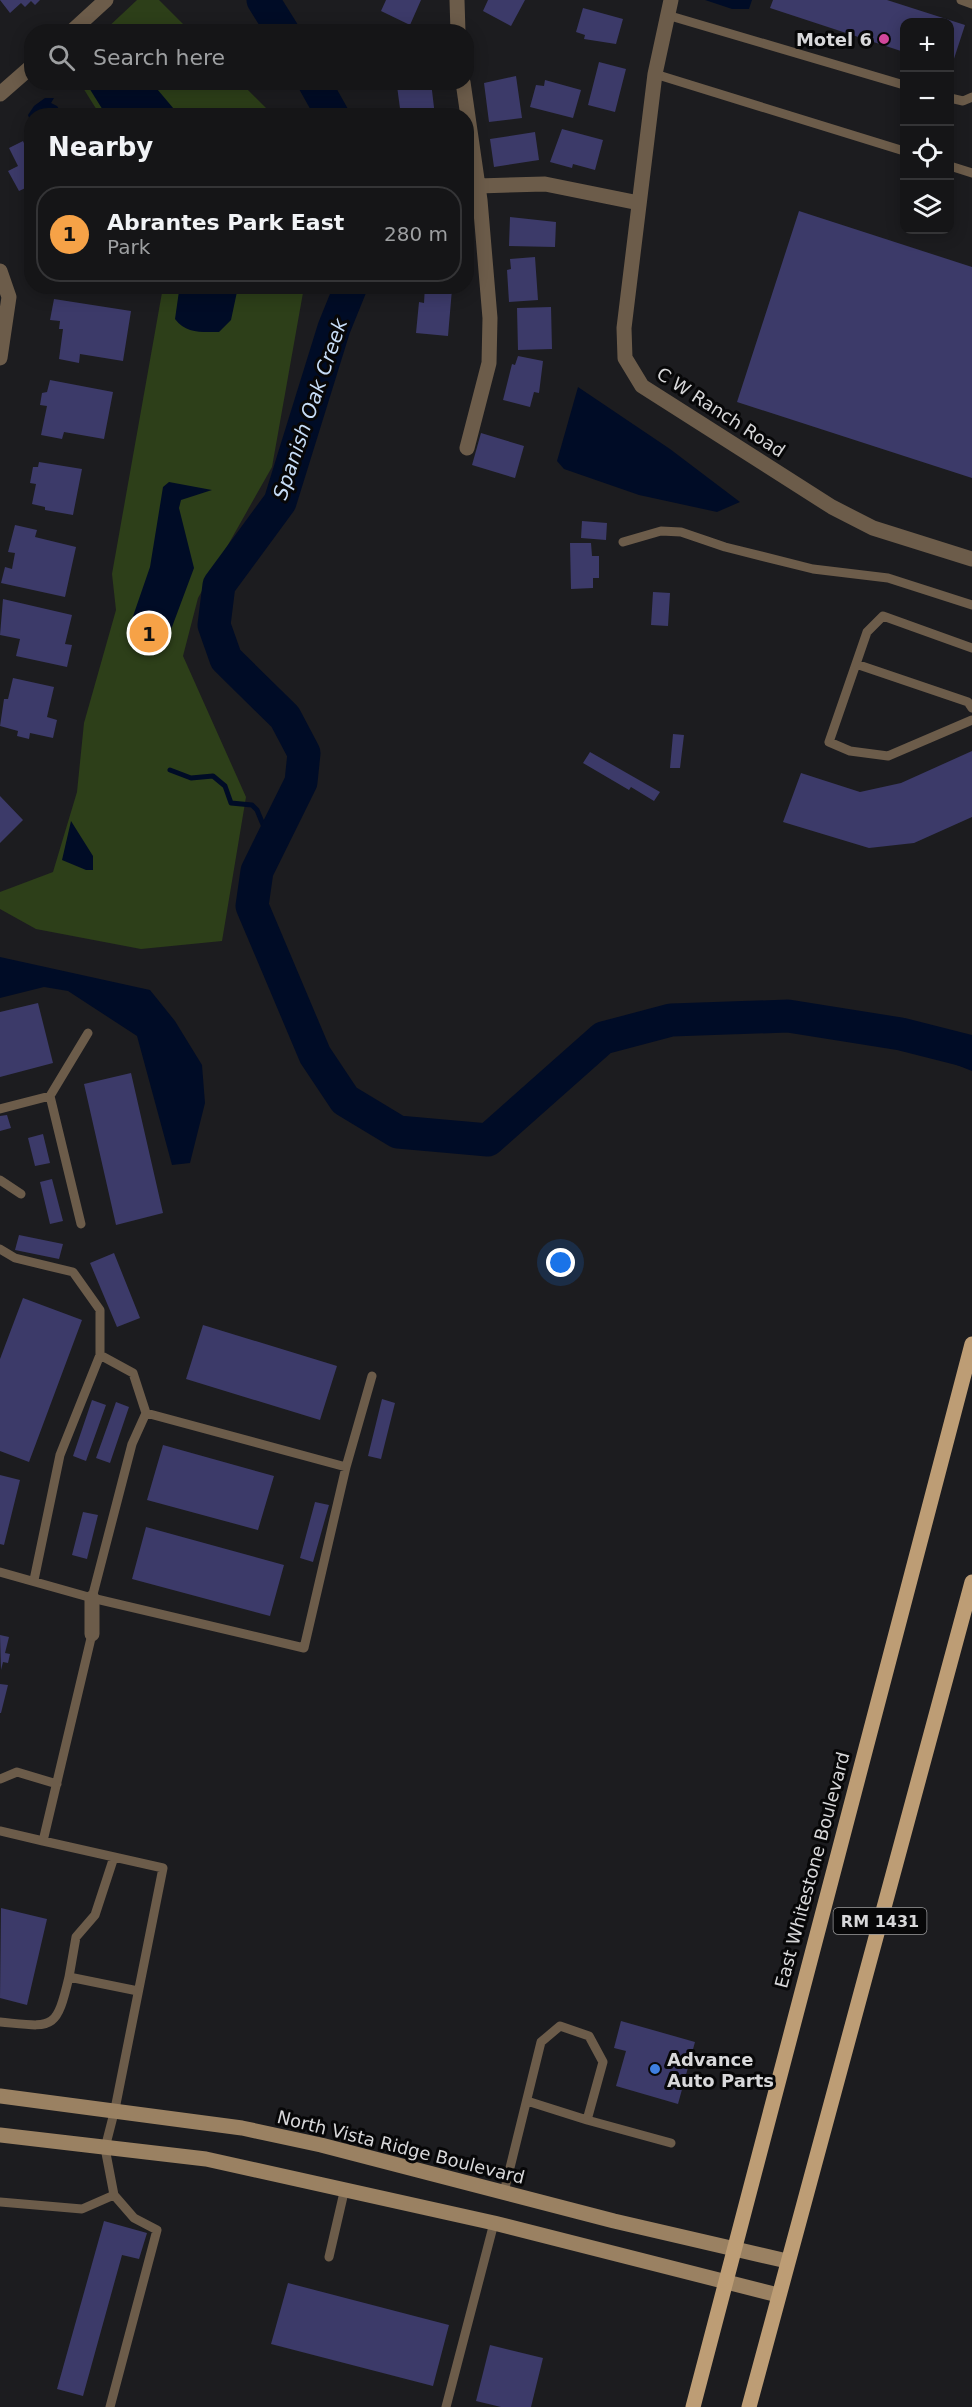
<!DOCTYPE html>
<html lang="en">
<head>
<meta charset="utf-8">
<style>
	body { margin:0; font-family:"DejaVu Sans",sans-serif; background:#1e1e20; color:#f1f3f6 }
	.controls { position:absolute; right:18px; top:18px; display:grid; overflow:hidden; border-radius:12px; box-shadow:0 3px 15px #0003 }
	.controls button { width:54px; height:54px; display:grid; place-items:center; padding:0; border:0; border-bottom:2px solid #343436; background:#151517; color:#f1f3f6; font:30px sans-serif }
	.you { position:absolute; left:561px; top:1263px; width:21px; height:21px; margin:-15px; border:4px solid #fff; border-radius:50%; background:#1a73e8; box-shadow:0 0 0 9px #1a73e833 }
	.badge { display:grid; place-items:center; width:39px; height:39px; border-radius:50%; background:#f6a247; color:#111; font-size:20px; font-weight:700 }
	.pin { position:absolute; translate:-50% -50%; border:3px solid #fff; box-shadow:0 2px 6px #0006 }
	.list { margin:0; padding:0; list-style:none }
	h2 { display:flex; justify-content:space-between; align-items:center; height:78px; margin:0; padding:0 24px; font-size:26px }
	h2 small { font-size:20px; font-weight:400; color:#9d9fa1 }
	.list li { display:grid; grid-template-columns:39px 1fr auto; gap:18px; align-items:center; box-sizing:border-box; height:96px; margin:0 12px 12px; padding:0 12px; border:2px solid #343436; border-radius:24px }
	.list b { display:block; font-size:22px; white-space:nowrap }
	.list p { margin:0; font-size:20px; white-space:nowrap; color:#9d9fa1 }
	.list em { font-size:20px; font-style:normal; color:#9d9fa1 }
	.icon { flex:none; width:33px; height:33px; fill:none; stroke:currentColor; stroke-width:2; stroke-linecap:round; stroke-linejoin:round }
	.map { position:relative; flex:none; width:972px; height:2407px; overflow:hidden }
	.search { position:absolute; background:#151517; box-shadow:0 3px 15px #0003; left:24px; top:24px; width:450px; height:66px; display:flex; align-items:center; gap:15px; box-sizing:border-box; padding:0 21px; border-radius:24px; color:#9d9fa1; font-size:22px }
	.panel { position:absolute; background:#151517; box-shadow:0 3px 15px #0003; left:24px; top:108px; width:450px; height:186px; border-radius:24px }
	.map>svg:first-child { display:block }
	.green { fill:#2d3f19 }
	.water { fill:#000c26 }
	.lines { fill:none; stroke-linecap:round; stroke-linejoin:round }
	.stream { stroke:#000c26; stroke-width:5 }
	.river { stroke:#000c26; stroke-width:33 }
	.building { fill:#3c3a69 }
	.lane { stroke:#6c5c4a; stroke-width:9 }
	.street { stroke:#6c5c4a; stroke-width:15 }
	.secondary { stroke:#9a8162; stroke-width:15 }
	.primary { stroke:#bd9d75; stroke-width:15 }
	.hotel-dot { fill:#d1479c; stroke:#070708; stroke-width:2 }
	.shop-dot { fill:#3f7fe0; stroke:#070708; stroke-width:2 }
	.labels { text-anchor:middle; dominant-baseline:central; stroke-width:6; stroke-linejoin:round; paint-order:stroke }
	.shield { fill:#070708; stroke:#99999b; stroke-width:1.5 }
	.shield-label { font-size:16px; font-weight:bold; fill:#d8d8da }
	.poi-label { font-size:18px; font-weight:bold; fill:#d8d8da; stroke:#070708; text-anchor:end }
	.street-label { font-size:18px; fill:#d8d8da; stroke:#070708 }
	.water-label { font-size:20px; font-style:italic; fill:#c7ddf7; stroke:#070708 }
</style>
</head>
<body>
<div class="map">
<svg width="972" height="2407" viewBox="0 0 972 2407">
	<rect width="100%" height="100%" fill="#1c1c1f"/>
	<!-- green -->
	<path class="green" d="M137,0h22l31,31h-86z
		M80,83h161l32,32h-173z
		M163,287h141l-32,180 -74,131 -15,58 63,141 -24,144 -81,8 -105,-20 -36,-20v-17l53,-20 24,-80 7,-69 32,-113 -4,-36z"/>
	<!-- water -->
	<path class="water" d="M705,0h47l-3,9h-17z
		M86,83h66l27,32h-73z
		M45,98h9l-3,5 6,3 4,6 -4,3 -25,1 -1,7 -3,-8 6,-9z
		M177,287h61l-7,33 -12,12c-17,0 -33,2 -44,-13l4,-28z
		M578,387l92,62 70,53 -23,10 -78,-17 -75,-26 -7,-8z
		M169,482l43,8 -31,10 -2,8 15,60 -22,59 -7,10 -19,4 -14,-3 -1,-16 19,-55 13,-80z
		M71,821l22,35v14h-7l-24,-10z
		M0,957l150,33 25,31 27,44 3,38 -15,60 -18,2 -35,-129 -69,-45 -24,-4 -44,11z
		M882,1023l90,15v33l-114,-45z"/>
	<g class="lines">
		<!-- stream -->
		<path class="stream" d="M170,770l21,8 22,-2 12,10 6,17 21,2 5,5 14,34"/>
		<!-- river -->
		<path class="river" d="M263,0l20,32
			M314,82l19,34
			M351,286l-17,42 -54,174 -61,83 -5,40 12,34 59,58 19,36 -3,29 -44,89 -5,35 63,149 30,45 53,32 90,8 115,-102 68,-18 117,-4 113,18 71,18"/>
	</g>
	<!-- building -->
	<path class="building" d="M0,0h40l-5,5 -4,-4 -6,6 -4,-4 -11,10z
		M386,0h35l-11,25 -29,-14z
		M488,0h37l-14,26 -28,-15z
		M773,0h114l78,25 -15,46v-49h-46v30l-134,-44z
		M583,8l40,11 -7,25 -32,-5 1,-4 -9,-3z
		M599,62l27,7 -11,43 -27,-7z
		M516,76l6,42 -33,4 -5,-39z
		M545,80l36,10 -8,28 -43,-11 6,-22 8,1z
		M420,82h11l4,34h-34l-4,-30z
		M562,129l41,11 -8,30 -22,-6 -1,4 -22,-6z
		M535,132l4,28 -45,7 -4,-28z
		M23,141l4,9 5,-2v37l-13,6 -11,-20 10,-5 -9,-18z
		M799,211l173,56v211l-235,-76z
		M510,217l46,5 -1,25 -46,-1z
		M535,257l3,43 -29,2 -2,-32 4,-1 -1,-10z
		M425,286l27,3 -4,47 -32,-3 3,-31 5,1z
		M54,299l77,12 -8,50 -43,-7 -1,9 -20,-4 4,-30h-4l1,-8 -10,-1z
		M551,307l1,42 -34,1 -1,-42z
		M518,356l25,5 -4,32 -5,-1 -4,15 -27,-7 9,-36 3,1z
		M50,380l63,12 -9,47 -40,-7 -2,7 -21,-4 6,-29 -7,-1 2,-12 5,-1z
		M481,433l43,13 -9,32 -43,-13z
		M39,462l43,7 -9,46 -28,-5v-3l-13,-3 4,-20 -6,-1 3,-16h5z
		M582,521l25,2 -1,17 -25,-2z
		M15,525l22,5 -2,7 41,10 -11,50 -64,-14 4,-16 7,2 3,-16 -7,-1z
		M570,543h21l1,13h7v22h-6v10l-22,1z
		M653,592l17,1 -2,33 -17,-1z
		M3,599l69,16 -7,29 7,1 -5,22 -51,-11 4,-17 -20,-4z
		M13,678l41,9 -7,30 10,3 -4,18 -23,-5 -1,6 -12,-3 1,-5 -18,-5 4,-27h4z
		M673,734l11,1 -4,33h-10z
		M972,751v66l-58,26 -45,5 -86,-26 18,-49 59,19 41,-9z
		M590,752l70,40 -6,9 -23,-14 -2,3 -46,-27z
		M0,796l23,24 -23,23z
		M38,1003l15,60 -53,14v-65z
		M131,1073l32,140 -47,12 -32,-141z
		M7,1115l4,13 -11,3v-15z
		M43,1134l7,29 -15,3 -7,-28z
		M52,1179l11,42 -13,3 -10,-42z
		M19,1235l44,9 -4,15 -44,-9z
		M114,1253l26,65 -23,9 -27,-64z
		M23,1298l59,22 -53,142 -29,-11v-92z
		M203,1325l134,41 -17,54 -134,-41z
		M382,1399l13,4 -14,56 -13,-3z
		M92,1400l14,5 -20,56 -13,-5z
		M116,1402l13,5 -19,56 -14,-5z
		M163,1445l111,31 -16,54 -111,-30z
		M0,1475l20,5 -16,65 -4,-1z
		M315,1502l14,3 -16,57 -13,-4z
		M83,1512l15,3 -11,44 -15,-4z
		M146,1527l138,38 -14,51 -138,-37z
		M0,1635l9,2 -4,16 5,1 -2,9 -5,-1 -2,8z
		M0,1684l8,1 -7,28h-1z
		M1,1908l46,11 -20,86 -27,-7z
		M621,2021l74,21 -17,62 -62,-18 10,-35 -12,-3z
		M104,2221l43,12 -8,26 -17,-4 -39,141 -26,-7z
		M288,2283l161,42 -16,61 -162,-42z
		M490,2345l53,13 -12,49h-30l-25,-6z"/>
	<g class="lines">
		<!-- lane -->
		<path class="lane" d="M961,0l11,4
			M667,15l237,70
			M655,74l249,77
			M950,98l13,3 9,-4
			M950,166l22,7
			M623,542l38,-11 20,1 44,15 88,22 75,9 84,27
			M972,648l-89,-32 -16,16 -38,110 21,9 38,5 84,-36
			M856,664l112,38 4,6
			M50,1096l38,-63
			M0,1109l50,-13 31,128
			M0,1180l21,14
			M0,1249l15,9 58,14 27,38v45l-40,100 -26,125
			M146,1413l200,54
			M0,1572l92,26 212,50 42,-181 26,-91
			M92,1598l40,-154 14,-31 -13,-40 -33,-18
			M0,1779l17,-7 40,12
			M0,1831l43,10 49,-207
			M43,1841l120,27 -48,241 -10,39 9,47 20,23 23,12 -47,177
			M114,1857l-19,58 -19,22 -7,40 69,14
			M0,2022c53,5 56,10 69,-45
			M587,2120l84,23
			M504,2192l37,-150 19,-16 29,10 14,26 -16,58 -60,-19
			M0,2202l82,7 32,-14
			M329,2257l16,-69
			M446,2407l48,-184"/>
		<!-- street -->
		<path class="street" d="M457,0l1,32
			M671,0l-16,74 -31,254 1,30 17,28 190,121 41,21 99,31
			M71,32l35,-32
			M463,82l17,118 10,118 -1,45 -22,85
			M0,94l32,-28
			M478,186l67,-2 94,19
			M0,271l9,26 -9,61
			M92,1634v-36"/>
		<!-- secondary -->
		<path class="secondary" d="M0,2096l242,32 79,17 293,76 173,40
			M0,2135l206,24 288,64 284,72"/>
		<!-- primary -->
		<path class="primary" d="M693,2407l279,-1063
			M749,2407l223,-825"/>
	</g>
	<!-- markers -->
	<circle class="hotel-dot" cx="884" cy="39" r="6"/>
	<circle class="shop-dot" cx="655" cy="2069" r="6"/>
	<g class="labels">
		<!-- shield labels -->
		<rect class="shield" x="833.5" y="1908" width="93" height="26" rx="4.5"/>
		<g class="shield-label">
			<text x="880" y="1921">RM 1431</text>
		</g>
		<!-- poi labels -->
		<g class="poi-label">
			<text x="872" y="39">Motel 6</text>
			<text x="667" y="2059" text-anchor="start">Advance<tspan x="667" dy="21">Auto Parts</tspan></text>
		</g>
		<!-- street labels -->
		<g class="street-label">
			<text transform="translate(721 412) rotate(33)">C W Ranch Road</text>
			<text transform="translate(812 1870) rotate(-75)">East Whitestone Boulevard</text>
			<text transform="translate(401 2147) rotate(14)">North Vista Ridge Boulevard</text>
		</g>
		<!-- water labels -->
		<g class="water-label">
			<text transform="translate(310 409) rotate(-71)">Spanish Oak Creek</text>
		</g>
	</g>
</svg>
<div class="controls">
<button>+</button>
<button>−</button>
<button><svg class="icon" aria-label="locate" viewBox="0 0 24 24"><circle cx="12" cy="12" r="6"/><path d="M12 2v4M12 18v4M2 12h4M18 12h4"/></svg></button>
<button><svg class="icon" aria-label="layers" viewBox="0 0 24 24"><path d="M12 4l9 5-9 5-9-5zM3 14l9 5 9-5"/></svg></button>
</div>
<div class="you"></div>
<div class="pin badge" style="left:149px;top:633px">1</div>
<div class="search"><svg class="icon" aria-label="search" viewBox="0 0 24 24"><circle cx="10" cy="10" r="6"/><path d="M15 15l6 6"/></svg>Search here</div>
<section class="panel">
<h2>Nearby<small></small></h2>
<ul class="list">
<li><span class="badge">1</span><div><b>Abrantes Park East</b><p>Park</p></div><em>280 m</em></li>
</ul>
</section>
</div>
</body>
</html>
